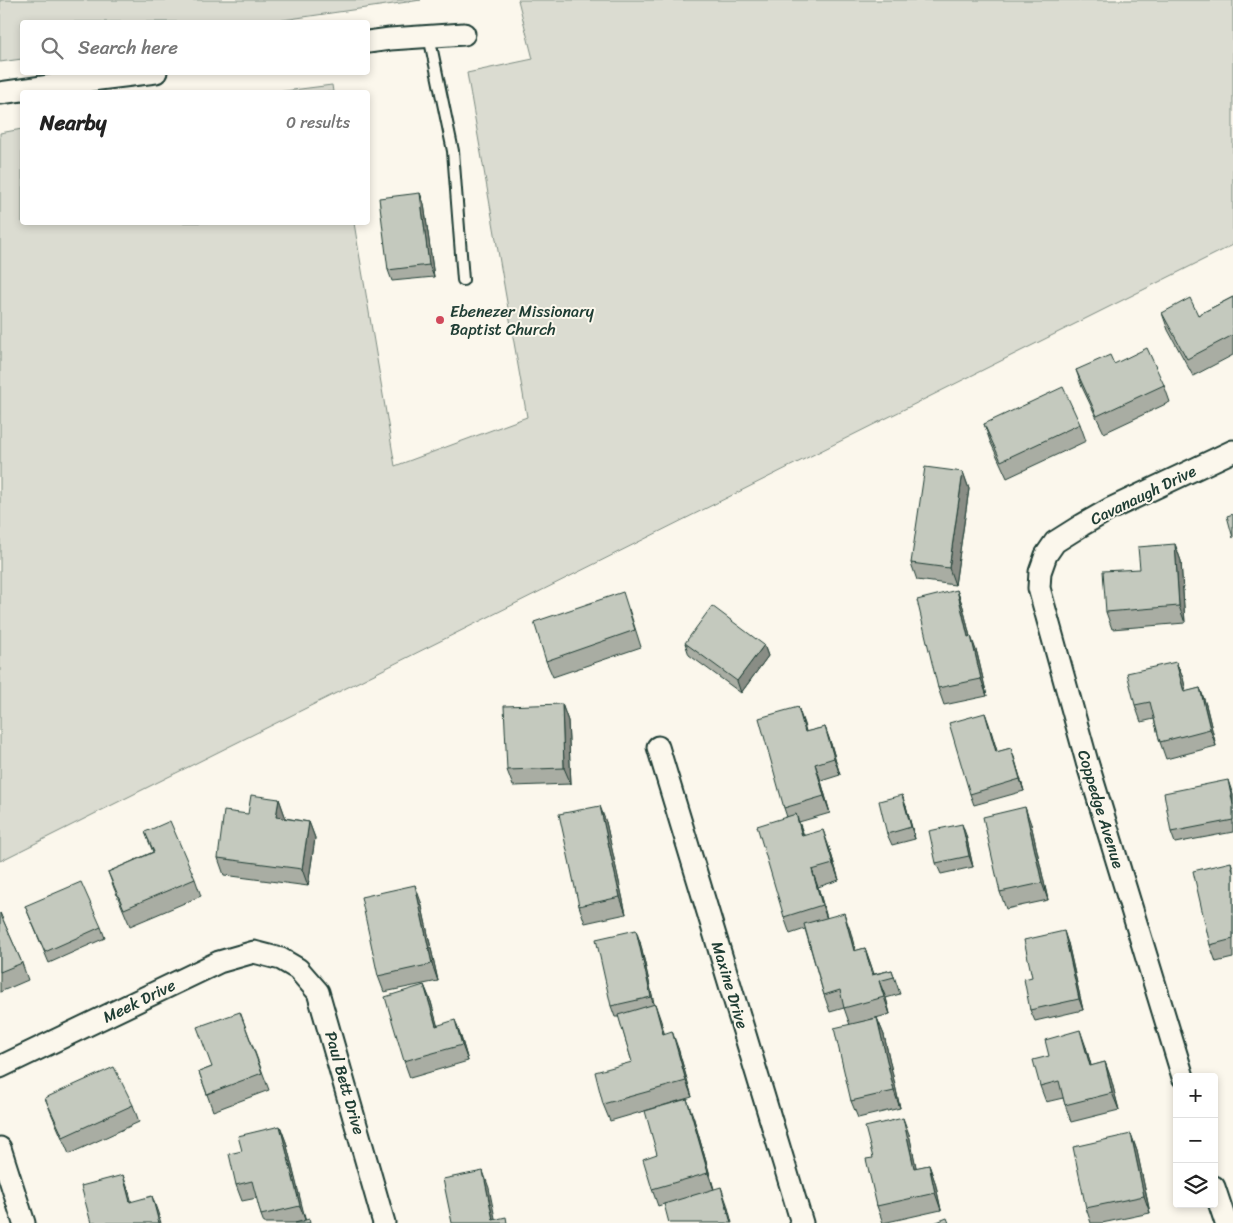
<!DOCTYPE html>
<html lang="en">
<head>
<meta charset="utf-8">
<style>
	body { margin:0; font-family:Sriracha,sans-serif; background:#f6f6f6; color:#222 }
	.controls { position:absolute; right:15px; bottom:15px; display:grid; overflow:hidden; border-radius:5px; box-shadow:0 2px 8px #0003 }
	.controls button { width:45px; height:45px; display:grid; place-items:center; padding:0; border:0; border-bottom:1px solid #e0e0e0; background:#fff; color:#222; font:25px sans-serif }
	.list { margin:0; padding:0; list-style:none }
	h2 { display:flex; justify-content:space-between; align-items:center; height:65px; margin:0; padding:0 20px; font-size:21px }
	h2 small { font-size:16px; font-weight:400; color:#767676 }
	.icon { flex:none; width:28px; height:28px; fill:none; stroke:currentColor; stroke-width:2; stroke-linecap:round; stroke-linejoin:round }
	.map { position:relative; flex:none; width:1233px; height:1223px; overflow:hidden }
	.search { position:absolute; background:#fff; box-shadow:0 2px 8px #0003; left:20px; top:20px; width:350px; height:55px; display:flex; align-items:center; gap:12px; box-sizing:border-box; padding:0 18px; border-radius:5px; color:#767676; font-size:19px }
	.panel { position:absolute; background:#fff; box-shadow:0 2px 8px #0003; left:20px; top:90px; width:350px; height:135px; border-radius:5px }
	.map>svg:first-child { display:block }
	.green { fill:#dbdcd1; stroke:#7d8c82 }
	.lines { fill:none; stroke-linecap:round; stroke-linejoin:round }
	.service-casing { stroke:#1f3d34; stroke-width:14 }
	.minor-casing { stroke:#1f3d34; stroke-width:25 }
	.service { stroke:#fbf7ec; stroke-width:10 }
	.minor { stroke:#fbf7ec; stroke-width:21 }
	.wall { fill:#a9ada3; stroke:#1f3d34 }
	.shaded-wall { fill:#898d85; stroke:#1f3d34 }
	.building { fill:#c4c9be; stroke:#1f3d34 }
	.poi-dot { fill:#d1495b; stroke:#fbf7ec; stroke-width:2 }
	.labels { text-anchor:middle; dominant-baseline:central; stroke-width:4; stroke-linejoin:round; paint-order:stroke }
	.poi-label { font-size:16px; fill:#1f3d34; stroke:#fbf7ec; text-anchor:start }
	.street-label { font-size:16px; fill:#1f3d34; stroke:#fbf7ec }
</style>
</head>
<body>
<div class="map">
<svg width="1233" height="1223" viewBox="0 0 1233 1223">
	<rect width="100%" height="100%" fill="#fbf7ec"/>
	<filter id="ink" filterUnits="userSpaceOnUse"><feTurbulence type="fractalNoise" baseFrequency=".02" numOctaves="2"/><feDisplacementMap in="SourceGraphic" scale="10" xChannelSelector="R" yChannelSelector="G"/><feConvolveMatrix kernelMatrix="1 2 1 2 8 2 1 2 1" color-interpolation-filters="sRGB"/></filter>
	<g filter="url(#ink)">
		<!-- green -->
		<path class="green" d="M0,0h421l-152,22h-247v37l-22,3z
			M518,0h715v245l-1233,616v-728l22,-4v93l332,1 41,243 132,-49 -60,-344 66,-14z
			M332,85l1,7h-56z"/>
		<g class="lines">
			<defs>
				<path id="service" d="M429,36l24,115 10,129"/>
				<path id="minor" d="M368,42l22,-3 74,-5
					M0,93l99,-14 57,-7
					M658,747l144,476
					M0,1067l219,-105 35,-10 27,7 17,10 20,23 66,231
					M1183,1077l-96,-315 -48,-174 1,-16 6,-17 9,-13 27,-17 28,-16 123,-58
					M0,1148l24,75
					M1214,1187l12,36"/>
			</defs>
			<!-- service casing -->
			<use href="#service" class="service-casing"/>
			<!-- minor casing -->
			<use href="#minor" class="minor-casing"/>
			<!-- service -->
			<use href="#service" class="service"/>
			<!-- minor -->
			<use href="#minor" class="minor"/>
		</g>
		<!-- wall -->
		<path class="wall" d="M420,193l4,11 10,73 -42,4 -4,-11z
			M1233,297v58l-40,21 -25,-46 -6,-17 36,2z
			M1114,364l50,21 6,17 -66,31 -22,-46 -6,-17z
			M984,424h96l6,17 -79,37 -17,-37z
			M963,472l6,17 -14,96 -38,-5 -6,-17z
			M1175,544l6,17 4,62 -73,6 -6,-17 34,-43z
			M957,590l6,17 7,30 7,16 10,43 -43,9 -6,-17z
			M629,609l12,38 -88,30 -7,-16z
			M685,643l79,2 4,11 -27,37 -52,-38z
			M1176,662l7,16 3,14 14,-4 6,17 10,41 -50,13 -6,-17 -6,-23 -13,3 -6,-17z
			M562,704l6,17 3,63 -58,2 -6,-16z
			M798,707l8,25 19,-5 6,17 9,31 -19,6 9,32 -31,9 5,13 25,12 10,33 -21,7 9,31 23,12 5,21 10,-3 9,26 18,-4 8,24 -14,4 4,16 -32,9 19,-5 7,17 16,73 -42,10 -7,-17 -1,-76 -6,-17 -14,4 -6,-17 -19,-66 -15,5 -6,-17 3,-100 -3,-9z
			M985,713l12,39 14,-4 13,43 -50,14 -4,-11z
			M1232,791l1,4v37l-58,11 -4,-11z
			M279,799l6,17v2l24,4 6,16 -7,48 -84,-11 -6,-17 30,-44z
			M906,806l9,33 -23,6 -5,-11z
			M606,822l20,92 -41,9 -6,-17z
			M1031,824l17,76 -42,9 -6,-17z
			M145,832l50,47 6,17 -71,30 -16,-38 -6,-16 45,-20z
			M966,835l7,32 -32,7 -5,-11z
			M1231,862l2,6v90l-17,4 -6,-17z
			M421,902l17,79 -54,11 -6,-16z
			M25,906l76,21 4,11 -56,25z
			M0,913l22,50 6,17 -28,12z
			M640,942l14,62 10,29 14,15 14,49 -82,24 -7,-17 29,-42 -13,-45h-4l-4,-11z
			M1068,943l15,67 -48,11 -5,-11 2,-33z
			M424,985l7,17 6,23 24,12 7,24 -58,17 -6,-17z
			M240,1012l29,78 -56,21 -14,-39 13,-5z
			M1086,1047l5,19 14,-4 6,17 8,31 -48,12 -8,-24 -17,4 -6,-16z
			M45,1098l88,7 6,17 -70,32 -17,-39z
			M693,1116l21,73 13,15h-63l-6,2 -6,-17 5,-35z
			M280,1126l6,16 19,78 5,3h-46l-3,-8 -4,-17 -15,3 -6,-16z
			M909,1134l7,34 13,-3 6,17 6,28 -58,13 -6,-17 -4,-48z
			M1131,1134l6,17 13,62 -48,10h-11l-5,-15z"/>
		<!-- shaded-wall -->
		<path class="shaded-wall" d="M420,193l4,11 10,73 -5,-12z
			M963,472l6,17 -14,96 -6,-17z
			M1175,544l6,17 4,62 -6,-17z
			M957,590l6,17 11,47 -6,-17z
			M971,636l6,17 10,43 -6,-17z
			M764,645l4,11 -27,37 -4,-12z
			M1176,662l7,16 7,31 -6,-17z
			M1200,688l6,17 10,41 -6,-17z
			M562,704l6,17 3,63 -7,-16z
			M798,707l6,17 7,25 -6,-17z
			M985,713l4,11 12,40 -5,-12z
			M825,727l6,17 9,31 -6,-17z
			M1011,748l4,12 9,31 -4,-12z
			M815,764l6,17 9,32 -6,-17z
			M1228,780l5,15v10z
			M902,795l4,11 9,33 -4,-12z
			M279,799l6,17 -2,18 -7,-17z
			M600,806l6,16 20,92 -6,-17z
			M1025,807l6,17 17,76 -6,-17z
			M796,814l6,17 6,21 -6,-16z
			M309,822l6,16 -7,48 -6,-17z
			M962,824l4,11 7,32 -4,-11z
			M823,830l6,17 10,33 -6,-16z
			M812,870l6,17 10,35 -6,-17z
			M415,885l6,17 17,79 -6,-17z
			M844,913l6,17 10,38 -6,-17z
			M636,930l4,12 15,66 -4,-11z
			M1064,931l4,12 15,67 -4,-11z
			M865,948l6,17 8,27 -7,-17z
			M879,981l7,17 4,16 -6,-17z
			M424,985l7,17 11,40 -6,-16z
			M655,1004l6,17 8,30 -6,-17z
			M877,1018l7,17 16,73 -6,-17z
			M455,1020l6,17 7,24 -6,-16z
			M1080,1030l6,17 10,36 -6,-17z
			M672,1031l6,17 14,49 -6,-16z
			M1105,1062l6,17 8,31 -7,-17z
			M687,1099l6,17 21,74 -6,-17z
			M903,1118l6,16 11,51 -6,-17z
			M280,1126l6,16 20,80 -6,-16z
			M1131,1134l6,17 13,62 -6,-17z
			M929,1165l6,17 6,28 -6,-17z
			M483,1171l6,17 7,35 -3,-3z
			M123,1175l6,17 7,27 -6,-17z
			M721,1187l6,17 5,19h-1z
			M152,1196l6,17 3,10h-2z"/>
		<!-- building -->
		<path class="building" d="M420,193l9,72 -41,5 -9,-72z
			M1233,297v38l-46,24 -25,-46 28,-15 8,17z
			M1147,348l17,37 -67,31 -21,-46 34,-15 4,9z
			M1063,387l17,37 -79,37 -17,-37z
			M925,467l38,5 -14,96 -38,-5z
			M1233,514v24l-6,-22z
			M1175,544l4,62 -73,6 -3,-41 37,-2 -2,-22z
			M957,590l11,47 3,-1 10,43 -43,9 -21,-88z
			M623,592l12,38 -89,31 -12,-39z
			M712,606l52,39 -27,36 -52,-38z
			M1176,662l8,30 16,-4 10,41 -50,13 -10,-40 -15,3 -8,-32z
			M562,704l2,64 -57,2 -3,-64z
			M798,707l7,25 20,-5 9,31 -19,6 9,32 -40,12 -25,-90z
			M985,713l11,39 15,-4 9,31 -50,15 -21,-71z
			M1228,780l5,25v15l-62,12 -7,-39z
			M251,795l28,4 -3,18 33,5 -7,47 -84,-11 6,-47 24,3z
			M902,795l9,32 -24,7 -8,-33z
			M600,806l20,91 -41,9 -20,-92z
			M1025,807l17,76 -42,9 -17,-75z
			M796,814l6,22 21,-6 10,34 -21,6 10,35 -38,12 -27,-91z
			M170,821l25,58 -71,30 -16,-37 46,-20 -9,-20z
			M962,824l7,32 -33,7 -7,-32z
			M1231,862l2,10v67l-23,6 -17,-74z
			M81,882l20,45 -56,25 -20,-46z
			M415,885l17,79 -54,12 -17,-79z
			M0,913l22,50 -22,9z
			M844,913l10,38 11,-3 7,27 20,-5 2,7 -15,4 5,16 -40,11 -4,-18 -16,5 -20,-71z
			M636,930l15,67 -40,9 -15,-67z
			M1064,931l15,68 -49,11 -6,-31 8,-2 -8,-37z
			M424,985l12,41 19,-6 7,25 -58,16 -19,-64z
			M655,1004l8,30 9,-3 14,50 -83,23 -8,-32 37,-10 -14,-47z
			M240,1012l22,61 -55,21 -8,-22 13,-5 -15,-40z
			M877,1018l17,73 -43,10 -17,-73z
			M1080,1030l10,36 15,-4 7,31 -47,12 -6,-24 -19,5 -7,-26 16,-4 -4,-16z
			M114,1067l19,38 -70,32 -18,-39z
			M687,1099l21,74 -56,16 -9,-30 14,-5 -12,-43z
			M903,1118l11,50 15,-3 6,28 -58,13 -11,-47 7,-1 -8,-31z
			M280,1126l20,80 -39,9 -9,-34 -16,4 -7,-31 13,-3 -4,-15z
			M1131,1134l13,62 -58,12 -13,-61z
			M483,1171l10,49 13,-3 1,6h-55l-9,-44z
			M123,1175l7,27 22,-6 7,27h-68l-10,-37z
			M721,1187l10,36h-62l-5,-19z
			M947,1218l2,5h-15z
			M309,1219l1,4h-15z"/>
	</g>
	<!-- markers -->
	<circle class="poi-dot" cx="440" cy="320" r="5"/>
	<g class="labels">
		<!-- poi labels -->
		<g class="poi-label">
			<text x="450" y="311">Ebenezer Missionary<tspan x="450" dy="18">Baptist Church</tspan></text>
		</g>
		<!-- street labels -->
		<g class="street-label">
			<text transform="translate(1143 495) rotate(-26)">Cavanaugh Drive</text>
			<text transform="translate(1101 809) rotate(73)">Coppedge Avenue</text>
			<text transform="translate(730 985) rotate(73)">Maxine Drive</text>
			<text transform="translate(139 1001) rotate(-26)">Meek Drive</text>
			<text transform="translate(345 1083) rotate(74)">Paul Bett Drive</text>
		</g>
	</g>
</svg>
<div class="controls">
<button>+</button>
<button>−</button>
<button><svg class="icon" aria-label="layers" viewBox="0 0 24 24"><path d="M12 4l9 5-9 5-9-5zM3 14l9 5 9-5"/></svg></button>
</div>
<div class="search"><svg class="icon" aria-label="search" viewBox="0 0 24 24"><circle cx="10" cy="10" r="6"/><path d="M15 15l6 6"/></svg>Search here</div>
<section class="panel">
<h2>Nearby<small>0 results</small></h2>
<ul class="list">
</ul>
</section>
</div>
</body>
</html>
